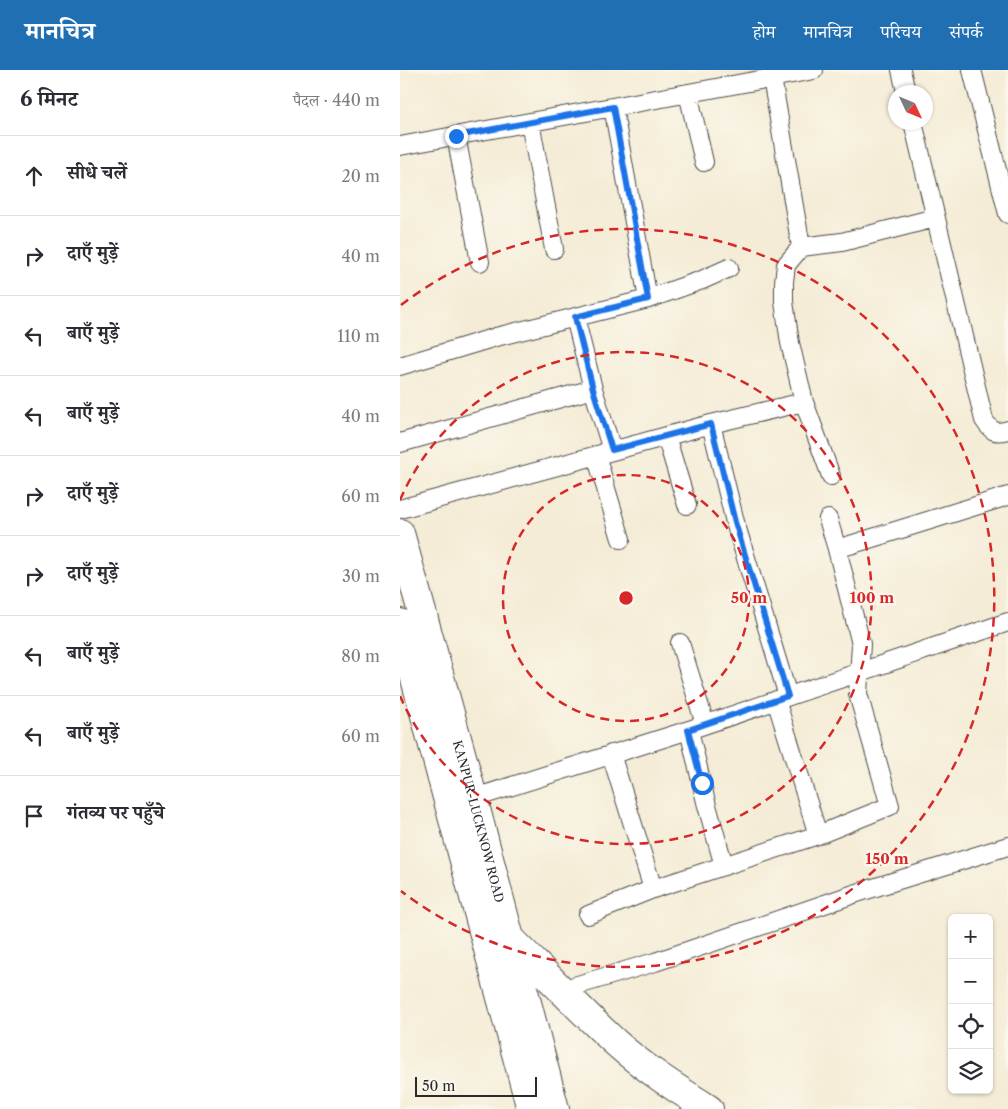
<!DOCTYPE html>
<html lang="hi">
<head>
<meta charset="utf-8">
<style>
	body { margin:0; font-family:"Libre Caslon Text","Noto Serif Devanagari",serif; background:#f2f2f3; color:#2b2b33 }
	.controls { position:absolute; right:15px; bottom:15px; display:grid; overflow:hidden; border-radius:8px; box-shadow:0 1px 4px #0004 }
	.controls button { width:45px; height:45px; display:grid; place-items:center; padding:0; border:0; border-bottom:1px solid #e1e1e2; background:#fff; color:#2b2b33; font:25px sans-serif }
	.compass { position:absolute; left:488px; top:15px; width:45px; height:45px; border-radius:50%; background:#fff; box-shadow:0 1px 4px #0004; rotate:134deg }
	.scale { position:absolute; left:15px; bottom:12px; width:122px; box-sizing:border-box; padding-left:5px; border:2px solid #2b2b2b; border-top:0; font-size:14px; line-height:18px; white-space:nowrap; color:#2b2b2b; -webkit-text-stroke:4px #fbf7ec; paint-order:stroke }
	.stop { position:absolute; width:15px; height:15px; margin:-11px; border:4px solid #1a73e8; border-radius:50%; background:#fff }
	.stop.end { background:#1a73e8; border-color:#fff; box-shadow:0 1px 5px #0008 }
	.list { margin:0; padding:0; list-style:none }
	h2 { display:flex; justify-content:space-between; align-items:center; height:65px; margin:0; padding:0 20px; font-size:21px }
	h2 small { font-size:16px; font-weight:400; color:#7c7c81 }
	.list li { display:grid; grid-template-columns:32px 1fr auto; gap:15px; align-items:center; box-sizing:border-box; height:80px; padding:0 20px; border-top:1px solid #e1e1e2 }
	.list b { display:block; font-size:19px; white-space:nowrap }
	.list em { font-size:16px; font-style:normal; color:#7c7c81 }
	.icon { flex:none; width:28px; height:28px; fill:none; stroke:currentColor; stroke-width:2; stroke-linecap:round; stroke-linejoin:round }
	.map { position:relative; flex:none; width:608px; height:1039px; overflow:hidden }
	header { display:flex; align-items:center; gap:30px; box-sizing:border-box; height:70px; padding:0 25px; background:#1f6fb2; color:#fff }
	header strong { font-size:24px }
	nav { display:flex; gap:28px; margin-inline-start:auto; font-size:18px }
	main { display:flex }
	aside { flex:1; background:#fff }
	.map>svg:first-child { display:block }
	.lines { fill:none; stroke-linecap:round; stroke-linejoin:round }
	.minor-casing { stroke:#494845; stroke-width:20 }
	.trunk-casing { stroke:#494845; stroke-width:30 }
	.motorway-casing { stroke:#494845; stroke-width:30 }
	.minor { stroke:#fff; stroke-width:18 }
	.trunk { stroke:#fff; stroke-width:28 }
	.motorway { stroke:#fff; stroke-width:28 }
	.route { stroke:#1a73e8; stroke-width:6 }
	.ring { fill:none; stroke:#d62828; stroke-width:2.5; stroke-dasharray:9 6 }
	.labels { text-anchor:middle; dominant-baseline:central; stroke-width:5; stroke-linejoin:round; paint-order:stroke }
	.street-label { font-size:12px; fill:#2b2b2b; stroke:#fbf7ec }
	.centre { fill:#d62828; stroke:#fbf7ec; stroke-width:2.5 }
	.ring-label { font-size:15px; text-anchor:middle; font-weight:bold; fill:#d62828; stroke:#fbf7ec; stroke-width:5; stroke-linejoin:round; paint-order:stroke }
</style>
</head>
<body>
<header>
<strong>मानचित्र</strong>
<nav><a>होम</a><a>मानचित्र</a><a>परिचय</a><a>संपर्क</a></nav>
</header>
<main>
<aside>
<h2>6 मिनट<small>पैदल · 440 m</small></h2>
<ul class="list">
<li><svg class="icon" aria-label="ahead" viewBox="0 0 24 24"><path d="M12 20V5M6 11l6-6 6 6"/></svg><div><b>सीधे चलें</b></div><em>20 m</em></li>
<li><svg class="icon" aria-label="right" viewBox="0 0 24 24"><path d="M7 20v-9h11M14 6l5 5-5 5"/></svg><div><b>दाएँ मुड़ें</b></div><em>40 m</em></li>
<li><svg class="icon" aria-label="left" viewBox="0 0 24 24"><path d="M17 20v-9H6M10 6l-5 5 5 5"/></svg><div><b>बाएँ मुड़ें</b></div><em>110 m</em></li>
<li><svg class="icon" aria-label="left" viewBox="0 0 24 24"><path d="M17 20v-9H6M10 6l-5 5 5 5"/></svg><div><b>बाएँ मुड़ें</b></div><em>40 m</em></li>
<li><svg class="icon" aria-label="right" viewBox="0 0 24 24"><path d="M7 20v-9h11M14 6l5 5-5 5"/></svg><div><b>दाएँ मुड़ें</b></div><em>60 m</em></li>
<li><svg class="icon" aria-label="right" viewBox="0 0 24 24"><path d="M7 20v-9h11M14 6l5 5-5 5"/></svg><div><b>दाएँ मुड़ें</b></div><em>30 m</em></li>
<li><svg class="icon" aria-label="left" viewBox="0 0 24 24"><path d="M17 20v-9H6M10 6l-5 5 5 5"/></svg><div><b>बाएँ मुड़ें</b></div><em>80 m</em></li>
<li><svg class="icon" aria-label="left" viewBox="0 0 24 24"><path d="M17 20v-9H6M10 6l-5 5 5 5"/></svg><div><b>बाएँ मुड़ें</b></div><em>60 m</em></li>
<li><svg class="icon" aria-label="arrive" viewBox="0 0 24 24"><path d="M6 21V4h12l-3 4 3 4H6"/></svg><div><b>गंतव्य पर पहुँचे</b></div></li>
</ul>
</aside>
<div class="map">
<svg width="608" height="1039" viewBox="0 0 608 1039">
	<rect width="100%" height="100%" fill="#fbf7ec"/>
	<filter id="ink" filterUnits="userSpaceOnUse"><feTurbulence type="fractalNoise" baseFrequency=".02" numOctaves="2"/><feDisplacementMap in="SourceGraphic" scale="10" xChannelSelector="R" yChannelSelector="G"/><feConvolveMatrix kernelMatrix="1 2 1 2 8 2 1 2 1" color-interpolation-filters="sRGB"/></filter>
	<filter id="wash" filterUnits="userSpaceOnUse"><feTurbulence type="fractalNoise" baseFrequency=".0096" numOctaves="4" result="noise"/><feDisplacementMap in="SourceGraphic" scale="20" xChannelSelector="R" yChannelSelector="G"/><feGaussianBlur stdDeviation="1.12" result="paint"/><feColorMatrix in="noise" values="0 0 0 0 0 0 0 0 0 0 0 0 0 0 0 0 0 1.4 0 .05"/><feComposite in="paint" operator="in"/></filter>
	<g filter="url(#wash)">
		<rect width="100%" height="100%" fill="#f4ecd6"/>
	</g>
	<g filter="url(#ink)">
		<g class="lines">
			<defs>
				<path id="minor" d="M501,0l5,22
					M572,0l36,144
					M372,8l29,169
					M288,23l16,69
					M213,37l35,192
					M130,52l24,127
					M513,52l71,298c7,11 11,14 24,10
					M56,66l24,126
					M0,76l414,-76
					M175,247l18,72 19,61
					M0,296l96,-29 152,-38 54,-19 27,-12
					M311,354l24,98 53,174
					M266,366l21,69
					M0,373l193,-54
					M196,385l25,84
					M431,406l-27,-74 -14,-59 -6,-41v-20l2,-17 15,-18 41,-5 93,-24
					M0,439l311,-85 93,-22
					M437,479l171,-53
					M280,573l25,81
					M376,630l42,135
					M289,660l17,72 18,64
					M211,684l42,135
					M65,731l224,-71 319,-108
					M188,845l65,-26 165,-54 72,-29 -32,-112 3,-50 -24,-95 -9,-30
					M161,920l94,-28 202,-69 151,-47"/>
				<g id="trunk">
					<path id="s1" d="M0,463l65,234 90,342"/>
					<path d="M0,553l131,486"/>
				</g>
				<path id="motorway" d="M110,868c35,35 69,71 106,105 28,25 61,46 93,66"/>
			</defs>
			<!-- minor casing -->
			<use href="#minor" class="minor-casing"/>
			<!-- trunk casing -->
			<use href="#trunk" class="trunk-casing"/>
			<!-- motorway casing -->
			<use href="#motorway" class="motorway-casing"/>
			<!-- minor -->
			<use href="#minor" class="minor"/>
			<!-- trunk -->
			<use href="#trunk" class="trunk"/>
			<!-- motorway -->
			<use href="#motorway" class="motorway"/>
		</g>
	</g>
	<g class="lines" filter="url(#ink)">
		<!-- route -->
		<path class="route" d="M56,66l157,-29 35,192 -73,18 18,72 19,61 99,-26 24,98 53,174 -100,34 14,53"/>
	</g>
	<!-- distance rings -->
	<g class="ring">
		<circle cx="226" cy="528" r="123"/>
		<path d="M0 430A246 246 0 1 1 0 626"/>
		<path d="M1 235A369 369 0 1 1 1 821"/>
	</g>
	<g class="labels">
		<!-- street labels -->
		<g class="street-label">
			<text stroke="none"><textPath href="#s1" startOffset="299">KANPUR-LUCKNOW ROAD</textPath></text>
		</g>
	</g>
	<circle cx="226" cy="528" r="8" class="centre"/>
	<g class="ring-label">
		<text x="349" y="533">50 m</text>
		<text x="472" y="533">100 m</text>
		<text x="487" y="794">150 m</text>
	</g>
</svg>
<div class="controls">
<button>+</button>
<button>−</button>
<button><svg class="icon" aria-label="locate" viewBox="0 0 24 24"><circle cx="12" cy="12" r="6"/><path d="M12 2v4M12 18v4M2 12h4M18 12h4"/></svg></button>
<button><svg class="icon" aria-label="layers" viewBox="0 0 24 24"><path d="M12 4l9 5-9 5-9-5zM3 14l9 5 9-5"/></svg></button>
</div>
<svg class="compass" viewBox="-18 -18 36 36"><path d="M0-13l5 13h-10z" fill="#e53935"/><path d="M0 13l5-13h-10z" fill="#7c7c81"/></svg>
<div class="scale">50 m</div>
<div class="stop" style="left:302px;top:713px"></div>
<div class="stop end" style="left:56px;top:66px"></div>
</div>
</main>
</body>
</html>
